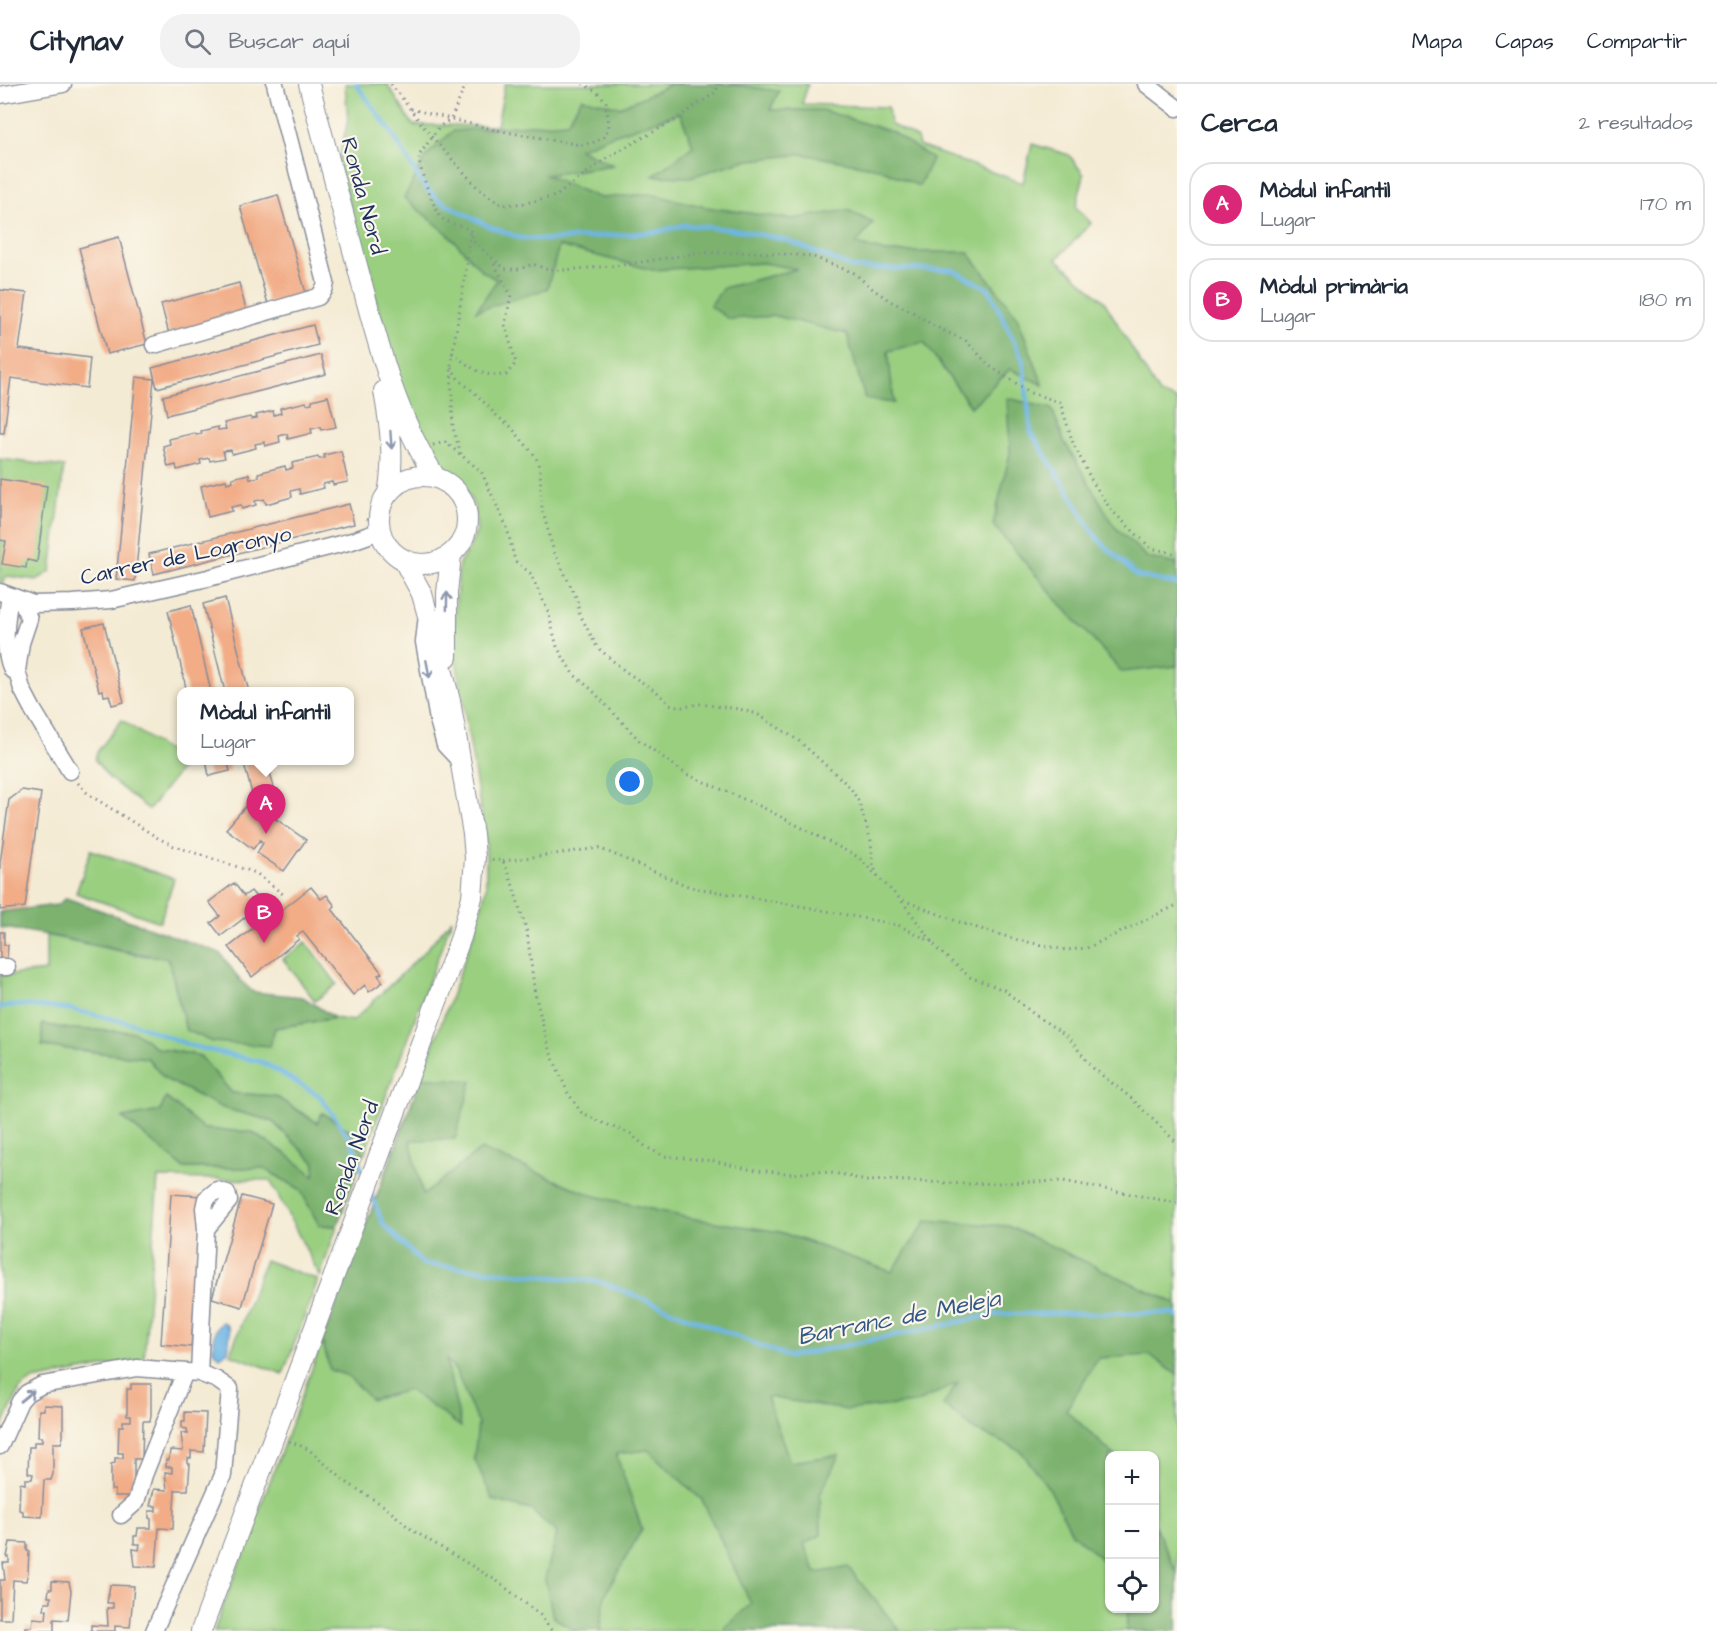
<!DOCTYPE html>
<html lang="es">
<head>
<meta charset="utf-8">
<style>
	body { margin:0; font-family:"Architects Daughter",sans-serif; background:#f2f2f3; color:#1f2937 }
	.controls { position:absolute; right:18px; bottom:18px; display:grid; overflow:hidden; border-radius:12px; box-shadow:0 2px 4px #0004 }
	.controls button { width:54px; height:54px; display:grid; place-items:center; padding:0; border:0; border-bottom:2px solid #e0e1e3; background:#fff; color:#1f2937; font:30px sans-serif }
	.you { position:absolute; left:630px; top:698px; width:21px; height:21px; margin:-15px; border:4px solid #fff; border-radius:50%; background:#1a73e8; box-shadow:0 0 0 9px #1a73e833 }
	.badge { display:grid; place-items:center; width:39px; height:39px; border-radius:50%; background:#db2777; color:#fff; font-size:20px; font-weight:700 }
	.pin { position:absolute; translate:-50% -50px; filter:drop-shadow(0 2px 3px #0008) }
	.pin::after { content:''; position:absolute; top:32px; width:21px; height:18px; background:inherit; clip-path:polygon(0 0,100% 0,50% 100%) }
	.popup { position:absolute; left:177px; top:603px; width:177px; height:78px; box-sizing:border-box; display:grid; place-content:center; border-radius:12px; background:#fff; filter:drop-shadow(0 2px 4px #0005); font-size:20px; white-space:nowrap; color:#747a83 }
	.popup b { font-size:22px; color:#1f2937 }
	.popup::after { content:''; position:absolute; left:50%; top:100%; margin-left:-12px; border:12px solid transparent; border-top-color:#fff }
	.list { margin:0; padding:0; list-style:none }
	h2 { display:flex; justify-content:space-between; align-items:center; height:78px; margin:0; padding:0 24px; font-size:26px }
	h2 small { font-size:20px; font-weight:400; color:#747a83 }
	.list li { display:grid; grid-template-columns:39px 1fr auto; gap:18px; align-items:center; box-sizing:border-box; height:84px; margin:0 12px 12px; padding:0 12px; border:2px solid #e0e1e3; border-radius:24px }
	.list b { display:block; font-size:22px; white-space:nowrap }
	.list p { margin:0; font-size:20px; white-space:nowrap; color:#747a83 }
	.list em { font-size:20px; font-style:normal; color:#747a83 }
	.icon { flex:none; width:33px; height:33px; fill:none; stroke:currentColor; stroke-width:2; stroke-linecap:round; stroke-linejoin:round }
	.map { position:relative; flex:none; width:1177px; height:1547px; overflow:hidden }
	header { display:flex; align-items:center; gap:36px; box-sizing:border-box; height:84px; padding:0 30px; background:#fff; border-bottom:2px solid #e0e1e3 }
	header strong { font-size:28px }
	nav { display:flex; gap:33px; margin-inline-start:auto; font-size:21px }
	.search { width:420px; height:54px; background:#f2f2f3; display:flex; align-items:center; gap:15px; box-sizing:border-box; padding:0 21px; border-radius:24px; color:#747a83; font-size:22px }
	main { display:flex }
	aside { flex:1; background:#fff }
	.map>svg:first-child { display:block }
	.green { fill:#9acf80; stroke:#5a7f6f; stroke-width:1.5; fill-rule:evenodd }
	.forest { fill:#7bb26e; stroke:#4b7066; stroke-width:1.5 }
	.water { fill:#6db6e5; stroke:#4472a2; stroke-width:1.5 }
	.lines { fill:none; stroke-linecap:round; stroke-linejoin:round }
	.stream { stroke:#6db6e5; stroke-width:4.5 }
	.building { fill:#f2ac86 }
	.minor-casing { stroke:#888d99; stroke-width:19 }
	.major-casing { stroke:#888d99; stroke-width:22 }
	.path { stroke:#888d99; stroke-width:3; stroke-dasharray:1.5 4.5; stroke-linecap:butt }
	.minor { stroke:#fff; stroke-width:16 }
	.major { stroke:#fff; stroke-width:20 }
	.oneway { stroke:#8d97ae }
	.labels { text-anchor:middle; dominant-baseline:central; stroke-width:4.5; stroke-linejoin:round; paint-order:stroke }
	.street-label { font-size:22px; fill:#1b2f5e; stroke:#fbf7ec }
	.water-label { font-size:24px; font-style:italic; fill:#345886; stroke:#fbf7ec }
</style>
</head>
<body>
<header>
<strong>Citynav</strong>
<div class="search"><svg class="icon" aria-label="search" viewBox="0 0 24 24"><circle cx="10" cy="10" r="6"/><path d="M15 15l6 6"/></svg>Buscar aquí</div>
<nav><a>Mapa</a><a>Capas</a><a>Compartir</a></nav>
</header>
<main>
<div class="map">
<svg width="1177" height="1547" viewBox="0 0 1177 1547">
	<rect width="100%" height="100%" fill="#fbf7ec"/>
	<filter id="ink" filterUnits="userSpaceOnUse"><feTurbulence type="fractalNoise" baseFrequency=".0167" numOctaves="2"/><feDisplacementMap in="SourceGraphic" scale="12" xChannelSelector="R" yChannelSelector="G"/><feConvolveMatrix kernelMatrix="1 2 1 2 8 2 1 2 1" color-interpolation-filters="sRGB"/></filter>
	<filter id="wash" filterUnits="userSpaceOnUse"><feTurbulence type="fractalNoise" baseFrequency=".008" numOctaves="4" result="noise"/><feDisplacementMap in="SourceGraphic" scale="24" xChannelSelector="R" yChannelSelector="G"/><feGaussianBlur stdDeviation="1.35" result="paint"/><feColorMatrix in="noise" values="0 0 0 0 0 0 0 0 0 0 0 0 0 0 0 0 0 1.4 0 .05"/><feComposite in="paint" operator="in"/></filter>
	<g filter="url(#wash)">
		<rect width="100%" height="100%" fill="#f4ebd4"/>
		<!-- green -->
		<path class="green" d="M345,0h42l26,41 84,1 8,-42h303l-6,20 86,3 2,17 27,14 2,8 104,37 9,-39 37,11 15,20 -8,32 15,16 -34,36 47,42 55,93 18,6v1231h-963l234,-626 29,-81 9,-36v-45l-33,-203 6,-77 9,-13 9,-19 -2,-22 -8,-18 -17,-18 -16,-11 -32,-68 -64,-230 10,-44zM1110,1372h44v152h-44z
			M0,375l64,8 -13,104 -14,9 -30,-4 -4,7 -3,-1z
			M122,636l63,43 -36,47 -40,-32 -14,-18 2,-8z
			M91,766l83,29 -14,43 -84,-29z
			M452,835l-88,236 -13,-24 -28,-18 -5,10 -43,-27 -43,-3 -32,-37 -43,-8 -22,-16 -66,-3 -27,-5 1,22 104,12 18,21 58,29 49,13 44,43 -2,13 -29,-24 -33,-21 -48,-3 -38,-31 -6,13 -36,8 60,49h79l37,21 19,36 18,1 -17,50 -50,-96 -112,-2 -14,181 -111,21 -13,9 -20,42v-455l46,-5v-36l92,20 30,3 18,72 89,-2 60,-10 18,3 73,-71z
			M306,858l31,42 -22,17 -32,-42z
			M265,1176l53,20 -35,94 -53,-20z"/>
		<!-- forest -->
		<path class="forest" d="M672,0h55l52,7 -9,19h52l70,22 40,27 -13,27 -41,-18 -76,-14 -60,7 -52,16 -37,-1 40,-30 -13,-33 -67,22 -34,14 34,16 -67,10 54,23 50,-4 56,13 86,12 56,-9 25,13 -17,21 30,8h82l49,64 26,69 -33,-16 -39,38 -47,-65 -36,9 6,52 -29,-4 -18,-65 -71,-18 -47,3 -19,-13 13,-18 74,-19 -34,-6 -110,7 -94,-24 -12,43 -71,22 21,-31 -15,-9 -35,-38 -43,-35 23,-43 26,-24 114,-9 15,-24 38,9z
			M1007,314l45,11 12,32 51,86 33,31 29,6v102l-55,6 -58,-64 -71,-83 17,-72z
			M66,814l154,55 20,27 13,12 50,5 32,21 -60,10 -5,18 -57,-4 -27,-12 -18,-72c-57,-6 -111,-25 -168,-30v-16l57,-7z
			M42,940l27,5 66,3 22,16 43,8 32,37 43,3 42,27 5,-10 29,18 13,23 -27,72 -18,-1 -19,-36 -37,-21h-79l-61,-50 37,-7 6,-13 38,31 48,3 33,21 29,23 1,-13 -43,-42 -49,-13 -58,-29 -18,-21 -105,-12z
			M420,993l52,4 -17,58 -45,1 13,55 58,-46 110,46 98,23 91,14 112,40 35,-52 81,6 169,78v71l-27,-20 -52,3 -32,52 48,45 -4,1 -1,110 -37,-33 -22,-43 -30,-40 -43,-19 -34,-26 15,-22 -43,20 -68,7 -80,-13 23,65 49,-7 -19,40 1,40 -17,9 12,29 32,-6 52,64h-176l1,-4 26,-23 -49,-104 -54,-50 -32,4 26,75 -37,66 -5,36h-24l-23,-14 -8,-38 12,-46 -26,-23 -38,-10 -19,-42 4,-34 -22,-53 -10,-12 15,68 -52,-37 -38,10 -23,-24 -18,-6 -8,-29 84,-221z
			M1155,1442l22,47v58h-51l2,-22 26,-1z"/>
		<!-- water -->
		<path class="water" d="M222,1238c11,5 7,18 6,29l-8,6 -7,-7 2,-20z"/>
		<g class="lines">
			<!-- stream -->
			<path class="stream" d="M356,0l36,49 31,52 17,16 48,25 32,12 28,2 109,-8 27,-7 54,5 48,10 67,28 100,2 36,19 34,71 8,72 66,106 40,38 40,8
				M0,923l21,-2 48,4 66,15 57,22 70,16 58,34 31,44 13,35
				M371,1110l12,30 40,40 178,18 188,75 209,-43 174,-1 5,3"/>
		</g>
		<g id="blocks">
			<!-- building -->
			<path class="building" d="M278,111l28,98 -38,11 -28,-98z
				M119,153l28,107 -40,10 -28,-106z
				M239,199l8,30 -78,21 -8,-30z
				M0,206l27,3 -8,56 71,9 -3,30 -76,-10 -7,55h-4z
				M313,241l5,20 -161,43 -5,-20z
				M321,271l5,19 -159,41 -4,-19z
				M136,293l18,2 -19,202 -19,-2z
				M328,312l8,31 -15,3 -1,-3 -9,2 1,4 -24,6 -1,-5 -8,2 1,6 -15,4v-4l-10,2 1,4 -24,6 -1,-4 -8,1 2,7 -15,3 -1,-3 -9,2 1,4 -24,6 -1,-5 -8,2 -5,-21 7,-2 -1,-5 26,-6 1,2 6,-1 -1,-3 17,-4v3l8,-1 -2,-6 26,-6 1,2 6,-1 -1,-3 17,-4 1,4 7,-2 -1,-5 26,-6 1,2 5,-1v-3z
				M341,367l7,31 -15,3 -1,-3 -9,2 1,4 -24,6 -1,-5 -8,2 1,6 -26,7 -2,-5 -9,2 1,4 -14,4 -1,-4 -10,2 1,4 -24,6 -7,-31 25,-6 1,3 6,-2 -1,-3 17,-4 1,5 9,-2 -1,-4 27,-7 1,4 7,-2 -1,-5 26,-6 1,2 6,-1 -1,-3z
				M0,395l47,7 -10,76 -10,-2 -1,8 -24,-4 4,-23 -6,-1z
				M349,420l5,20 -200,50 -5,-20z
				M225,514l24,94h-24l-22,-88z
				M191,521l20,87h-24l-19,-81z
				M104,539l20,79 -12,3 -3,-10 -5,1 -1,-6 -4,1 -16,-63z
				M206,676h21l3,11 -21,5z
				M243,676h24l9,36 -22,5z
				M22,706l19,3 -16,114 -25,3v-47l9,-63z
				M250,717l56,39 -22,31 -27,-18 6,-10 -3,-3 -7,9 -27,-20z
				M234,799l10,13 7,-5 11,13 -41,32 -10,-13 9,-7 -11,-14z
				M311,803l10,12 6,-4 8,11 -3,3 50,64 -4,2 5,7 -14,10 -4,-7 -12,10 -50,-63 -6,4 2,3 -47,38 -23,-30 47,-37 2,3z
				M0,848h4v13h4l-1,15h-7z
				M171,1110l31,2 -11,151 -30,-3z
				M242,1112l30,8 -30,103 -30,-9z
				M131,1300h20v31l-1,6h-7l-1,38h-8v37h-19v-6h-4v-26l4,-1v-5h8v-5h-5l1,-27h4v-5h8v-5h-4v-27h4z
				M44,1321l19,1v31l-2,6h-8v31l-2,6h-7l-2,37 -19,-1v-5l-4,-1 1,-27 5,1v-5h7l1,-5 -5,-1 1,-26h5v-5h8v-5h-4l1,-27h5z
				M185,1328l21,1 -2,39 -13,-1v7h-3v6h2l-2,26h-13l-2,39 -14,-1 -3,39 -21,-1 -2,-17 6,1 1,-6h-6v-8h3l1,-8h13v-9l-2,-1v-7h7v-5h-6l4,-17 13,1 -2,-18 7,1v-6h-6v-7h3l1,-10 13,1 -2,-18 7,1 -1,-5 -5,-1v-7h3z
				M10,1458l17,1v8h2l-1,21 -2,9 -13,-1 -2,39h-11v-39h5l-2,-17h6v-6h-2z
				M52,1497l17,1 2,9 -3,29 -14,-1v12h-29l1,-4h6l1,-9 13,1 1,-9h-3l1,-8h6v-5h-3l1,-8h3z
				M110,1501l24,1 -4,41 -15,-1v5h-24v-6l17,1 -1,-18h6v-5h-6z"/>
		</g>
	</g>
	<g filter="url(#ink)">
		<use href="#blocks" fill-opacity="0" stroke="#888d99" stroke-width="1.5"/>
		<g class="lines">
			<defs>
				<path id="minor" d="M1146,0l31,24
					M0,11l63,-11
					M154,261l164,-48 6,-7 2,-7 -51,-199
					M0,508l33,12 40,-1 38,-3 97,-22 144,-37 28,-10
					M10,512c-4,24 -8,51 2,74l5,1
					M22,517l7,18 -8,24 -4,28 5,18 11,21 37,61
					M427,531l-3,27 14,78 7,25 15,16
					M0,883h7
					M199,1289l7,-144 23,-28 -2,-8 -10,-3 -11,9 -2,9 2,21
					M0,1362l20,-45 7,-8 15,-8 95,-17 62,5 18,7 13,9 -7,86 -69,156
					M121,1431l15,-13 8,-27 41,-103"/>
				<path id="major" d="M309,0c16,62 33,124 49,185 19,71 37,147 78,209
					M384,307c6,34 11,68 4,102
					M379 436a44 44 0 1 1 88 0a44 44 0 1 1-88 0Z
					M447,573v-64l4,-38
					M201,1547l260,-694 11,-40 3,-39 -2,-24 -23,-133 -14,-56 -14,-51 -18,-33"/>
			</defs>
			<!-- minor casing -->
			<use href="#minor" class="minor-casing"/>
			<!-- major casing -->
			<use href="#major" class="major-casing"/>
			<!-- path -->
			<path class="path" d="M391,0l40,52 48,53 23,16 24,-2 30,-7 52,-39 65,-36 43,-29 2,-8
				M466,0l-15,35 -12,8 -21,30c2,11 16,56 25,62 7,5 19,7 27,11l3,11 32,28h14l14,-5 13,5 19,1 58,-5 75,-12 56,-1 57,4 43,17 20,17 18,12 21,10 19,13 34,16 25,26 40,26 29,9 13,41 19,38 19,29 40,38 26,6
				M411,25l84,21 86,15 14,-3 9,-5 5,-10 -3,-26 -9,-9 -14,-8
				M452,269c20,15 28,24 54,22l10,-12 -11,-38 6,-30 -19,-35
				M451,283l8,13 15,12 24,25 12,9 26,31 4,13 2,39 12,43 23,47 2,14 18,34 29,25 31,20 12,12 14,3 17,-3 39,5 18,5 42,27 51,46 9,15 12,39 2,24 5,11
				M433,361l12,-3 36,29 26,57 8,33 15,12 18,38 9,36 16,27 18,15 48,51 47,34 76,33 96,50 43,43 38,51 31,26 34,13 31,25 32,21 26,32 38,30 46,45
				M461,370l-8,-26 -2,-66 16,-98 3,-32
				M367,436l3,-5 3,-14
				M78,699l10,11 70,44 16,8 82,27 28,22
				M492,776l11,1 10,25 14,46 8,62 14,55 19,44 13,19 17,9 33,13 15,13 18,9 50,5 34,8 46,5 23,-3 28,4 20,6 24,-1 78,4 96,-3 114,22
				M503,777l96,-13 91,39 116,20 92,18 34,17
				M903,816l61,24 54,16 48,10 21,-2 90,-43
				M289,1357l19,8 38,33 38,24 28,24 85,51 43,34 12,16"/>
			<!-- minor -->
			<use href="#minor" class="minor"/>
			<!-- major -->
			<use href="#major" class="major"/>
		</g>
		<!-- one-way arrows -->
		<defs><path id="oneway-shaft" d="M-6 0H5M1.5-3L5.5 0L1.5 3" fill="none" stroke-width="1.6" stroke-linecap="round" stroke-linejoin="round" transform="scale(1.5)"/></defs>
		<g class="oneway">
			<use href="#oneway-shaft" transform="translate(391 356) rotate(86)"/>
			<use href="#oneway-shaft" transform="translate(447 517) rotate(-89)"/>
			<use href="#oneway-shaft" transform="translate(428 585) rotate(79)"/>
			<use href="#oneway-shaft" transform="translate(27 1312) rotate(-39)"/>
		</g>
	</g>
	<g class="labels">
		<!-- street labels -->
		<g class="street-label">
			<text transform="translate(363 112) rotate(75)">Ronda Nord</text>
			<text transform="translate(186 472) rotate(-12)">Carrer de Logronyo</text>
			<text transform="translate(352 1074) rotate(-70)">Ronda Nord</text>
		</g>
		<!-- water labels -->
		<g class="water-label">
			<text transform="translate(899 1234) rotate(-11)">Barranc de Meleja</text>
		</g>
	</g>
</svg>
<div class="controls">
<button>+</button>
<button>−</button>
<button><svg class="icon" aria-label="locate" viewBox="0 0 24 24"><circle cx="12" cy="12" r="6"/><path d="M12 2v4M12 18v4M2 12h4M18 12h4"/></svg></button>
</div>
<div class="you"></div>
<div class="pin badge" style="left:266px;top:750px">A</div>
<div class="popup"><b>Mòdul infantil</b>Lugar</div>
<div class="pin badge" style="left:264px;top:859px">B</div>
</div>
<aside>
<h2>Cerca<small>2 resultados</small></h2>
<ul class="list">
<li><span class="badge">A</span><div><b>Mòdul infantil</b><p>Lugar</p></div><em>170 m</em></li>
<li><span class="badge">B</span><div><b>Mòdul primària</b><p>Lugar</p></div><em>180 m</em></li>
</ul>
</aside>
</main>
</body>
</html>
